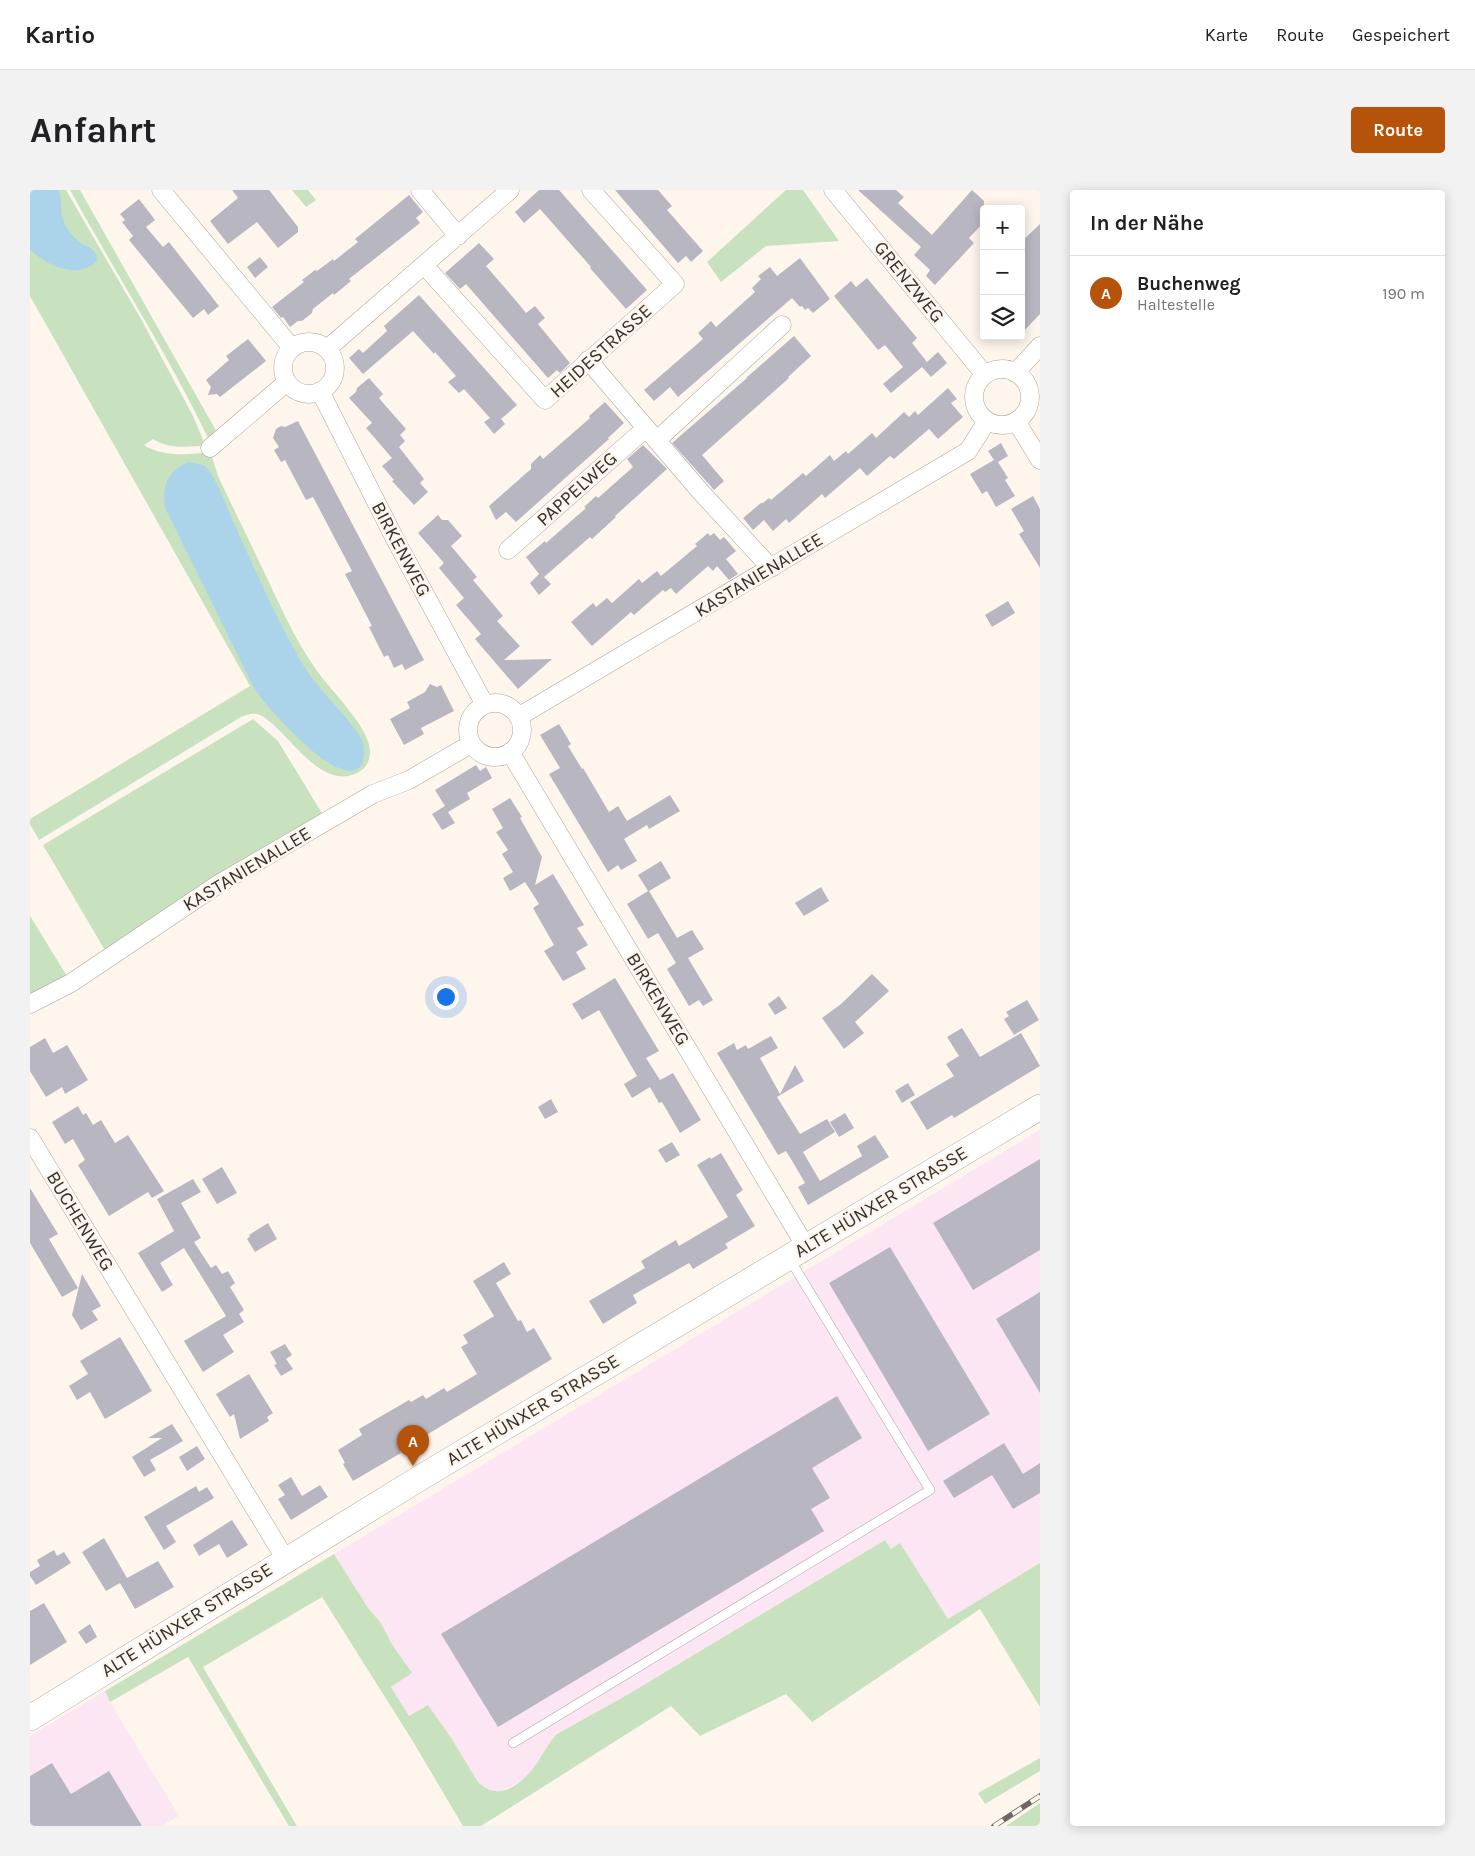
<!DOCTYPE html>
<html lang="de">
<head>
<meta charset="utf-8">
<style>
	body { margin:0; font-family:Karla,sans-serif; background:#f2f2f2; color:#202124 }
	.controls { position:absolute; right:15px; top:15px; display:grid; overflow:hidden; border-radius:5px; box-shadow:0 2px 12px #0003 }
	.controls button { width:45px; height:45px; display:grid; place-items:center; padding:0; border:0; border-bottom:1px solid #e0e0e0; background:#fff; color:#202124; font:25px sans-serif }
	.you { position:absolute; left:415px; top:806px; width:18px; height:18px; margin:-12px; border:4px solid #fff; border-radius:50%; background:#1a73e8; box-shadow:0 0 0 8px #1a73e833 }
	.badge { display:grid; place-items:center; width:32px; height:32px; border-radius:50%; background:#b45309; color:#fff; font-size:16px; font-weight:700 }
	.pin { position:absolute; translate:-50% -41px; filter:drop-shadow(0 1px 2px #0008) }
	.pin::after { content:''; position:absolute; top:26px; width:18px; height:15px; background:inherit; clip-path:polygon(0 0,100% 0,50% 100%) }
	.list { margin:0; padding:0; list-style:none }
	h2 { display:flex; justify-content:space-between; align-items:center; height:65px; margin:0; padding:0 20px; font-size:21px }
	h2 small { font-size:16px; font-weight:400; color:#757577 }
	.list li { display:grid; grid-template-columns:32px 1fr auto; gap:15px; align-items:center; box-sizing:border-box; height:75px; padding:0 20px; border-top:1px solid #e0e0e0 }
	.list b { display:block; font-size:19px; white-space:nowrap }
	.list p { margin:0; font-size:16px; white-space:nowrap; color:#757577 }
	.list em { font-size:16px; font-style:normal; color:#757577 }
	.icon { flex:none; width:28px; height:28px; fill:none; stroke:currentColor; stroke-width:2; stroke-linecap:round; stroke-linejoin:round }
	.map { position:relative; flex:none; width:1010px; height:1636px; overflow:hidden; border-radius:5px }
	header { display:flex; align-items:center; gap:30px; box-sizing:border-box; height:70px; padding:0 25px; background:#fff; border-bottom:1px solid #e0e0e0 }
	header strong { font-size:24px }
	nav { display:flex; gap:28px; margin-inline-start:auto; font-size:18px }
	.intro { display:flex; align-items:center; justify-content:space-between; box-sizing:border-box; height:120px; padding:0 30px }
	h1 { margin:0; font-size:35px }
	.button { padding:12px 22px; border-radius:5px; background:#b45309; color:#fff; font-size:18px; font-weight:700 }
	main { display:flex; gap:30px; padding:0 30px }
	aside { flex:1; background:#fff; border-radius:5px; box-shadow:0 2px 12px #0003 }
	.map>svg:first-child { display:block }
	.industrial { fill:#fce6f4 }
	.green { fill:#c8e1bf }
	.water { fill:#abd4ea }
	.building { fill:#b8b7c1 }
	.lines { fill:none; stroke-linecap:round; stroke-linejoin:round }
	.lane-casing { stroke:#aca59c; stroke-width:10 }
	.street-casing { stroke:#aca59c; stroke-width:19 }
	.secondary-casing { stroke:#aca59c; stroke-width:26 }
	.lane { stroke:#fff; stroke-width:9 }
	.street { stroke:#fff; stroke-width:18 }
	.secondary { stroke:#fff; stroke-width:25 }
	.rail-casing { stroke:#6c6863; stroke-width:5.5 }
	.rail { stroke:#fef6ed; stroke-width:4; stroke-dasharray:11; stroke-linecap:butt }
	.labels { text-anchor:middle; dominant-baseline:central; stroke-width:5; stroke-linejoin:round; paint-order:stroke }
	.street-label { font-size:19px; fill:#33302d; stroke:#fef6ed }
</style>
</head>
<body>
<header>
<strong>Kartio</strong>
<nav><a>Karte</a><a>Route</a><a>Gespeichert</a></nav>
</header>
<div class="intro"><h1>Anfahrt</h1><a class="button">Route</a></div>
<main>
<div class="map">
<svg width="1010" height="1636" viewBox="0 0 1010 1636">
	<rect width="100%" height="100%" fill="#fef6ed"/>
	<!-- industrial -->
	<path class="industrial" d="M1010,940v433l-92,56 -48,-75 -9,5 -6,-9 -258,155 -70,39 -26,37 -10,10 -20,10 -9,1 -8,-4 -6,-6 -28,-46 -22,-31 -19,12 -18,-30 20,-14 -18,-27 -12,-23 -13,-15 -34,-54z
		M75,1501l5,11 69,114 -16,9 1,1h-134v-90z"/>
	<!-- green -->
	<path class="green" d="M0,0h36l75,129 52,97 11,26 -3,4c-19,1 -31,3 -48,-7l-9,6c18,12 45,10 65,7l2,2 7,22c16,34 33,68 49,102 19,40 33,73 62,108 13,16 41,45 41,66 0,10 -5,17 -13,21 -37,18 -68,-41 -95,-57 -7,-4 -14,-2 -21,1l-202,123 -9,-16v-5l220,-133 -220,-390z
		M40,0h10l138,244 -9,6c-41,-86 -93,-166 -139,-250z
		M262,0h16l8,10 -10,7z
		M756,0h17l36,51 -73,5 -45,36 -14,-20z
		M223,529l25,22 45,74 -217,137 -63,-107z
		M0,726l37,60 -37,18z
		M855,1350l6,9 9,-6 48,76 92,-56v144l-60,-98 -168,113 -26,-28 -86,42 -29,-30 -190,120h-18l-51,-86 -90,-143 -119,70 94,159h-8l-101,-169 -78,45 -5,-11 229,-137 34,54 13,15 12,23 19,27 -21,14 18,29 19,-11 22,31 28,46c18,18 37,7 52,-10 11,-12 16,-27 27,-38l70,-39z
		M1010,1568v13l-55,33 -7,-11z
		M1010,1613v23h-34z"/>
	<!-- water -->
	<path class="water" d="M0,0h29c4,15 -1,24 8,38 3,4 6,9 10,12 10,9 19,5 20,21 -20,19 -49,5 -67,-11z
		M159,272l15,3 5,5c12,19 19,41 29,62 19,43 38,85 61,126 12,22 31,41 47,60 6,8 14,16 17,25 2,6 1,18 -2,23 -21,26 -98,-62 -108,-80l-88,-178c-3,-21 2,-38 24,-46z"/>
	<!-- building -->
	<path class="building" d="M202,0h37l29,37v5l-20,16 -21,-26 -29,22 -18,-23 28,-23z
		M509,0h20l88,100 -21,19 -36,-41 1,-1 -51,-58 -16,14 -9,-11z
		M585,0h43l14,16 -5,4 36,41 -12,11 -5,-6 -8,7z
		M828,0h38l8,7 -6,6 34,32 40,-45 12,11v21l-15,16 5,5 -39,42 -9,-9 4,-6 -16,-15 7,-8z
		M379,5l14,17 -7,6 4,5 -71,56 2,2 -17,14 -1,-2 -20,16 -1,4 -10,8h-4l-8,6 -7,-10 -2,1 -9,-11 32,-25 -2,-2 13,-10 2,1 16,-12 1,2 24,-19 -3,-3z
		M109,9l16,21 -9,7 17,20 6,-5 50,64 -11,9 -4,-6 -11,9 -64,-78 4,-4 -11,-14 3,-2 -5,-6z
		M1010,34v90l-19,20v-92z
		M449,53l15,16 -8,7 31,36 9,11 9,-7 10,12 -7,6 32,39 -10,10 -3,-3 -9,8 -82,-94 -6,5 -15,-16z
		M230,67l8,10 -13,11 -8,-11z
		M770,68l30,41 -17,14 -5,-5 -3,2 -3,-4 -2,1 -8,-9 -114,99 -8,-10 -16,14 -10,-11 59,-51 -5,-6 13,-12 5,6 39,-35 -3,-4 9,-9 -3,-3 12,-9 7,9z
		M837,88l50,60 -5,5 15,19 11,-10 9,11 -16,14 -9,-10 -31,26 -8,-9 20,-17 -18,-22 -7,5 -44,-54 17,-15 5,6z
		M389,105l98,110 -16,14 4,5 -11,10 -10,-12 6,-4 -26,-29 -5,4 -11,-11 8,-6 -21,-24 -1,2 -21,-23 -50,43 -14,-16 10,-9 4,4 24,-22 -3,-5z
		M764,146l17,20 -23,21 1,1 -87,77 22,26 -10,9 -42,-47 75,-65h-1z
		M218,149l18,22 -46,36 -3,-3 -9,1 3,-8 -5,-7 23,-20 -3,-4z
		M339,188l14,16 -4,4 5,6 22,25 -6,6 5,6 -6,6 25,32 -4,4 8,9 -14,13 -22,-24 2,-1 -12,-14 10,-8 -26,-30 6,-5 -23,-25 7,-6 1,-4z
		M918,198l9,11 -6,4 12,14 -25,22 -9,-10 -35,30 -4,-3 -23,20 -7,-8 -35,30 -3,-4 -33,29 -3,-4 -13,12 -9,-11 -11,10 -10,-12 18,-15h2l6,-5 2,2 32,-27 3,3 24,-21 4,6 12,-10 2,3 24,-21 4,5 28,-26 5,5 6,-6 3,4z
		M575,212l19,21 -16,15 1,1 -93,83 -10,-10 -10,8 -7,-14 42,-37v-5l9,-9 3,4 47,-41 -1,-2z
		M268,231l126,239 -19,10 -3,-6 -8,4 -6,-13 -4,2 -15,-30 3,-1 -27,-52 7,-3 -39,-74 -7,3 -21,-40 -4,2 -7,-12 5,-3 -6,-9 3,-9 5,-3 4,1z
		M971,253l7,13 -10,6 10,16 -3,2 10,16 -19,11 -9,-16 -5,3 -12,-20 24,-14 -6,-9z
		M613,255l24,24 -52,47 1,1 -24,22 -2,-2 -46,40 7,7 -12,11 -9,-12 9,-9 -13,-17 19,-16 1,2 40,-35 -2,-1 12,-11 2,2 35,-31 -6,-8z
		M1003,306l7,13v59l-21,-34 5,-3 -13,-22z
		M408,325l4,5h6l14,16 -11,10 26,31 -4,3 30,36 -6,5 23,25 -16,14 48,-1 -34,30 -43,-50 6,-5 -25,-29 8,-7 -25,-30 5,-5 -26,-30z
		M678,343l2,3 4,-3 6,7 4,-3 12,14 -10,8 12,15 -9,6 -12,-14 -4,5 -5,-5 -32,28 -5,-6 -6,4 -2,-2 -29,25 -3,-3 -39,34 -21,-24 22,-19 3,4 11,-9 5,5 27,-24 3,4 15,-12 4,5 36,-30 -2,-2z
		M978,411l7,12 -23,14 -7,-12z
		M400,494l7,3 4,-2 13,26 -33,17 3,6 -20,11 -14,-26 20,-11 -3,-6 18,-10z
		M529,534l12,20 -3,2 14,23 1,-1 26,44 9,-6 9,15 43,-26 10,16 -31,18 -2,-4 -23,14 13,22 -16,9 -3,-5 -10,7 -59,-98 11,-6 -20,-33z
		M446,575l4,6 6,-4 6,11 -25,15 3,6 -22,13 7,11 -13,7 -10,-16 13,-8 -10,-16z
		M480,608l12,19 -2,1 22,39 -7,28 18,-11 31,51 -7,3 11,17 -12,7 10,17 -23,12 -19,-30 10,-6 -21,-37 6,-4 -14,-22 -15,9 -7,-13 10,-6 -11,-18 6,-4 -12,-18 7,-4 -11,-19z
		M631,671l10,17 -22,13 28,47 15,-8 12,19 -16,9 25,42 -10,6 -4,-6 -10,6 -22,-37 9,-6 -18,-30 -10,6 -21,-35 21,-13 -10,-16z
		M791,697l8,14 -25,15 -9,-13z
		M842,784l17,17 -34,31 9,11 -20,16 -22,-31 19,-14z
		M585,788l44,73 -13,7 14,22 13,-7 28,47 -21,13 -18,-31 -3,1 -9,-16 -18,11 -8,-14 13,-8 -38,-66 -17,10 -10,-16z
		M749,806l8,12 -12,7 -7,-11z
		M997,810l12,20 -25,15 -10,-16 5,-3 -3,-4z
		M932,838l18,29 41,-24 19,33 -86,52 -2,-3 -25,15 -17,-28 44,-26 -8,-12 13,-8 -12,-19z
		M741,846l7,12 -18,10 20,36 15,-29 9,16 -27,16 23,37 27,-15 8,13 -32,20 17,29 42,-25 -5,-10 18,-11 14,22 -81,48 -10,-18 7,-4 -11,-19 -8,-13 -8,4 -61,-102 17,-10 3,7 9,-5 2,4z
		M15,848l8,15 14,-8 21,35 -23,14 -3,-7 -16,10 -16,-26v-24z
		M878,893l7,12 -13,8 -7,-12z
		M521,909l7,13 -13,7 -7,-12z
		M48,916l5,9 3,-2 7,12 8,-5 14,23 13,-8 36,56 -12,7 -4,-6 -39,24 -31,-51 7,-5 -12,-21 -8,5 -13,-22z
		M815,923l9,15 -15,9 -9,-15z
		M642,952l8,13 -14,8 -8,-13z
		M691,963l22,37 -7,5 19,31 -30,18 3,4 -35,21 -4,-6 -56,32 4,8 -34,21 -14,-23 56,-33 -4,-7 35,-21 3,6 49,-29 -31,-52 13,-8 1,2z
		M1010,969v91l-67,40 -40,-67z
		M192,977l15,26 -20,11 -15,-25z
		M163,989l8,13 -20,11 20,35 -7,4 17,26 5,-3 6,9 6,-3 7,12 -5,4 14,23 -5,4 5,8 -21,13 11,17 -31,20 -19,-31 42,-25 -42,-68 -24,15 13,22 -11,7 -24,-39 36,-22 -17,-32z
		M0,998l28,46 -9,5 29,49 -16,9 -32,-54z
		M238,1033l9,16 -22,13 -8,-13 3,-3 -1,-1z
		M860,1057l100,167 -62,37 -99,-168z
		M474,1072l7,12 -15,9 7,12 15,26 3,-1 6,12 7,-4 18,31 -152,92 1,2 -48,28 -10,-17 2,-1 -7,-13 24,-15 -3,-6 50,-29 2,2 12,-7 3,4 18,-11 3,4 30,-18 -16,-27 7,-4 -5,-8 31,-19 -21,-35z
		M52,1084l19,32 -9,5 6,9 -17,10 -9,-15z
		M1010,1102v101l-44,-74z
		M90,1147l32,54 -47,28 -15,-27 -13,8 -8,-14 19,-12 -8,-13z
		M255,1154l7,11 -6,4 7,10 -12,7 -7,-11 3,-1 -7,-12z
		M219,1184l24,39 -6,4 2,4 -29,18 -6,-25 -4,3 -14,-23z
		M807,1206l25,42 -50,30 18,30 -19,11 13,22 -326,196 -57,-93z
		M142,1234l11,17 -33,19 6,10 -12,7 -12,-20 30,-19h-14z
		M974,1253l19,31 17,-11v30l-27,16 -21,-34 -38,23 -11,-17z
		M167,1256l8,13 -18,12 -8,-14z
		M261,1287l11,19 18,-11 8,12 -37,23 -13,-21 7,-4 -7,-10z
		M166,1296l3,6 8,-5 7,11 -48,28 10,16 -12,8 -20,-33z
		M202,1330l16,25 -21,13 -8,-14 -20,12 -6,-11z
		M74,1348l23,40 31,-17 16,26 -39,22 -15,-26 -14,8 -24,-39z
		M24,1360l3,6 7,-4 7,11 -35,22 -6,-9v-4l10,-6 -3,-6z
		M14,1413l23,39 -37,23v-54z
		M60,1434l7,13 -11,7 -8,-12z
		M22,1573l19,31 38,-23 33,55h-112v-50z"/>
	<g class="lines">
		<defs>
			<path id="lane" d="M483,1553l417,-253 -141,-232"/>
			<path id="street" d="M131,0l131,158
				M390,0l38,46
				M803,0l152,185
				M394,75l121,135 130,-116 -84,-94
				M253 178a26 26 0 1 1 52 0a26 26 0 1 1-52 0Z
				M297,159l183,-159
				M558,170l111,130 72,78
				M944 207a28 28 0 1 1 56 0a28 28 0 1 1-56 0Z
				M985,183l25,-27
				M290,201l76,150 89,164
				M986,231l24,39
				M627,250l125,-115
				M180,258l77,-66
				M478,360l138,-122
				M438 540a27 27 0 1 1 54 0a27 27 0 1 1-54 0Z
				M488,527l450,-266 19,-30
				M480,562l296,495
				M0,814l41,-21 146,-98 156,-91 36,-14 62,-36
				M0,948l256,422"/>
			<path id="secondary" d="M0,1528l390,-240 620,-371"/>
		</defs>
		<!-- lane casing -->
		<use href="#lane" class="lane-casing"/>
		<!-- street casing -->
		<use href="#street" class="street-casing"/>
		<!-- secondary casing -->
		<use href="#secondary" class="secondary-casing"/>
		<!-- lane -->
		<use href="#lane" class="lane"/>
		<!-- street -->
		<use href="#street" class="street"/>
		<!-- secondary -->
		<use href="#secondary" class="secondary"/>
		<defs>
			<path id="rail" d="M964,1636l46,-30"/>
		</defs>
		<!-- rail casing -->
		<use href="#rail" class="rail-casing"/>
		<!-- rail -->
		<use href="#rail" class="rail"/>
	</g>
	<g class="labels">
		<!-- street labels -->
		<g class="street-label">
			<text transform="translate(879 92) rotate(51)">GRENZWEG</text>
			<text transform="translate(571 161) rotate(-42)">HEIDESTRASSE</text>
			<text transform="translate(547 299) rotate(-42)">PAPPELWEG</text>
			<text transform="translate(371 359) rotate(62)">BIRKENWEG</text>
			<text transform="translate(729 385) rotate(-31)">KASTANIENALLEE</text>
			<text transform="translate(217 679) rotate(-31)">KASTANIENALLEE</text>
			<text transform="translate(628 809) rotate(59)">BIRKENWEG</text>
			<text transform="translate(851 1012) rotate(-31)">ALTE HÜNXER STRASSE</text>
			<text transform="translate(50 1031) rotate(59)">BUCHENWEG</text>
			<text transform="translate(503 1220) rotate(-31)">ALTE HÜNXER STRASSE</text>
			<text transform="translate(157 1430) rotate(-32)">ALTE HÜNXER STRASSE</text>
		</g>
	</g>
</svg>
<div class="controls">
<button>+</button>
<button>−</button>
<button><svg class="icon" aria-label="layers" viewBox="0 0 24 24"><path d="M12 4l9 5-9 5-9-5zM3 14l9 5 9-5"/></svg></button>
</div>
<div class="you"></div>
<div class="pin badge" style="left:383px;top:1276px">A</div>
</div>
<aside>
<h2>In der Nähe<small></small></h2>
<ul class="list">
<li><span class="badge">A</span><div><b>Buchenweg</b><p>Haltestelle</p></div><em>190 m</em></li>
</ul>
</aside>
</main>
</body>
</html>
